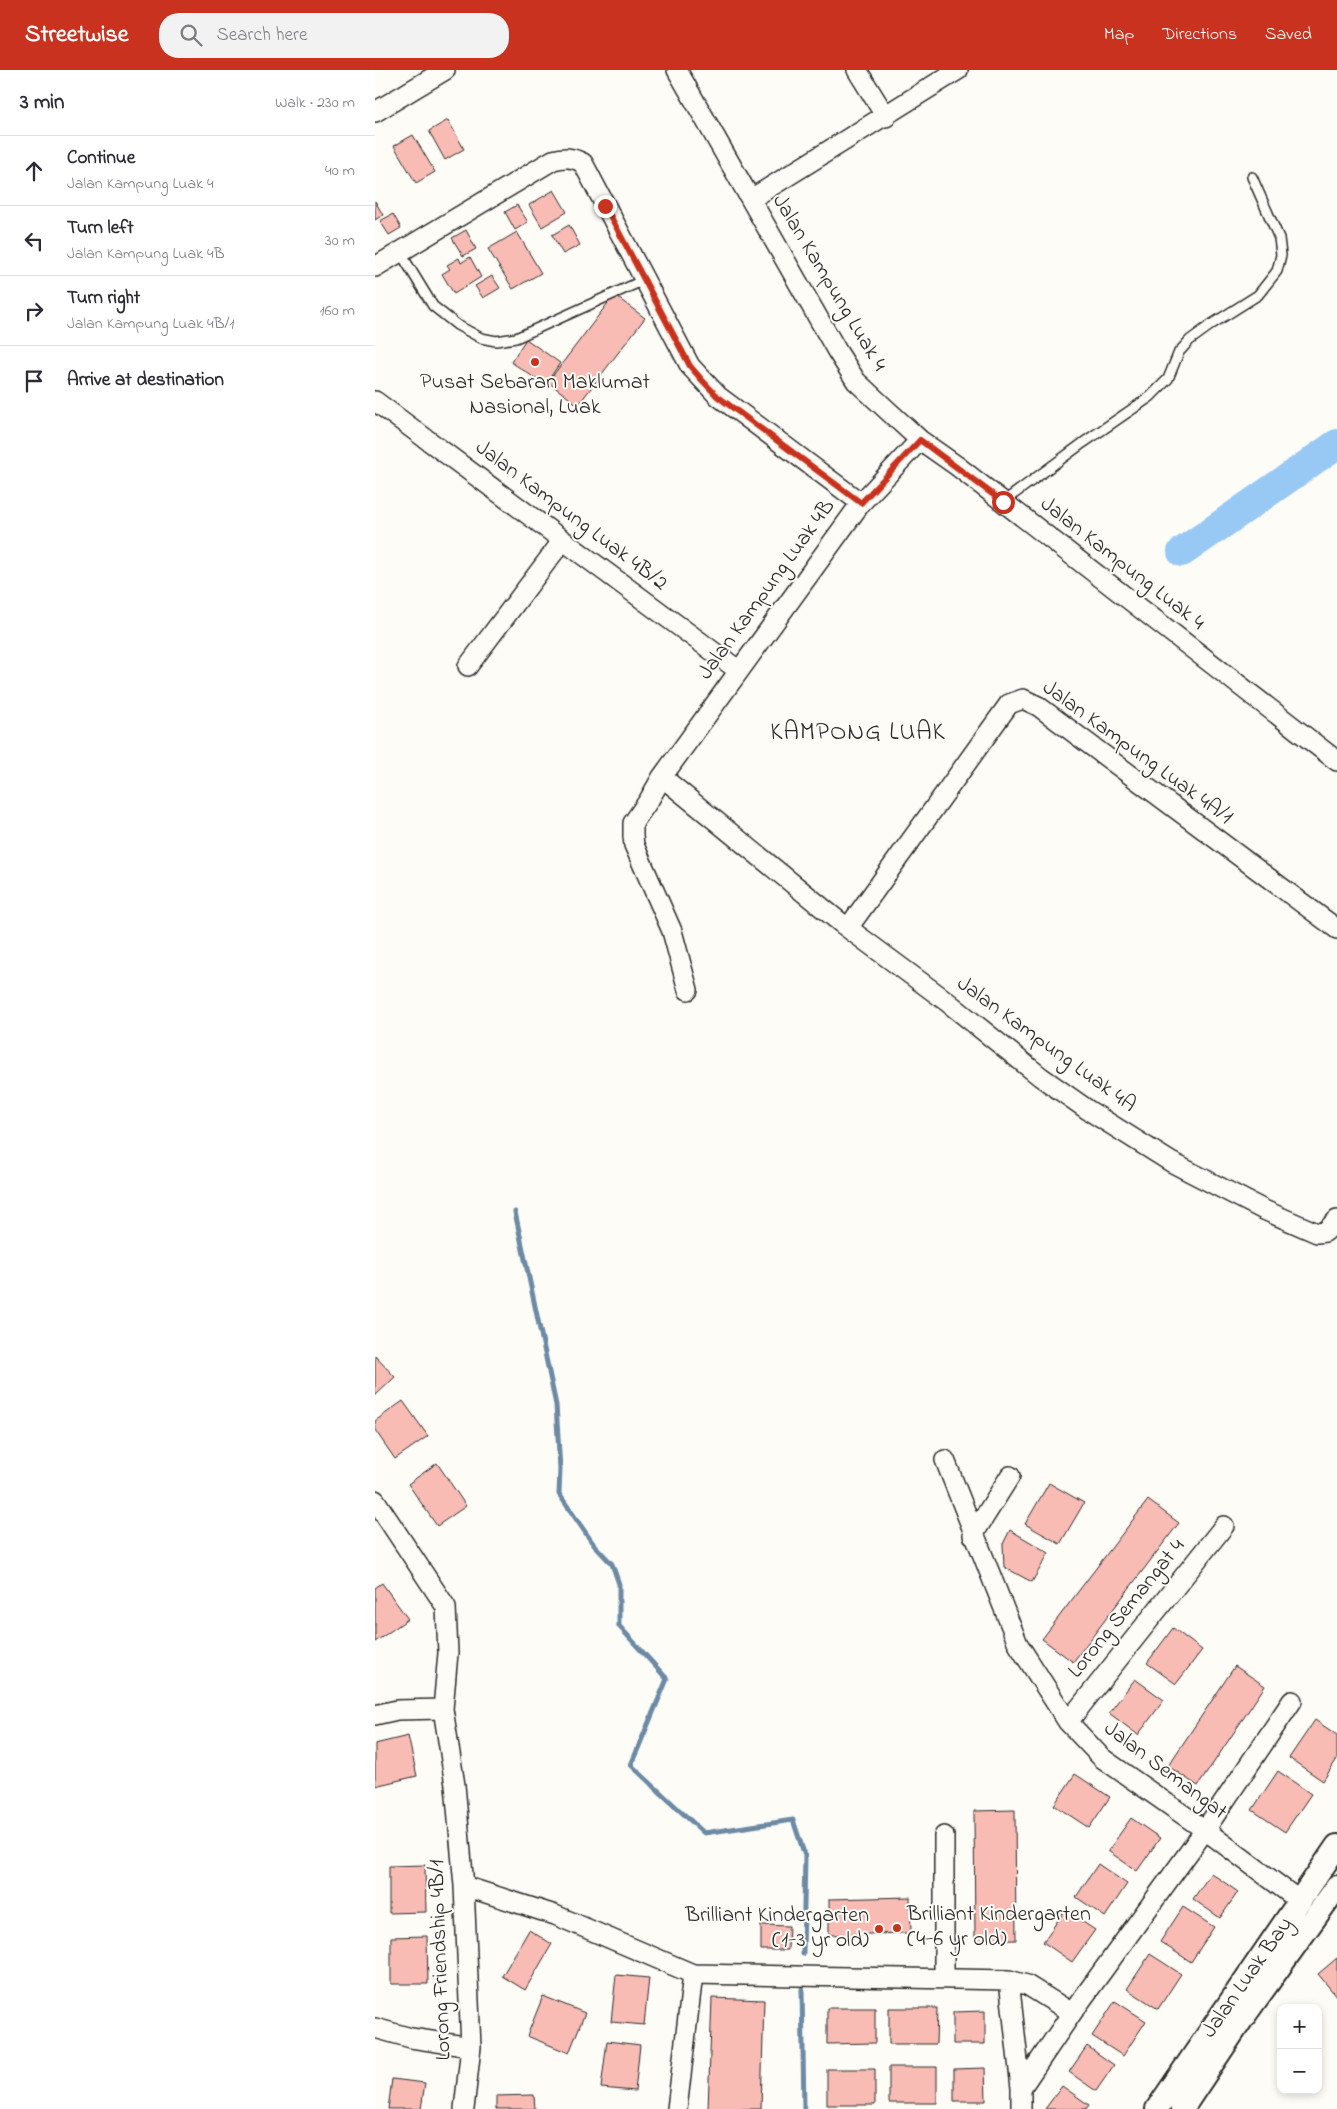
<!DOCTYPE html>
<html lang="en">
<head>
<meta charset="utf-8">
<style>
	body { margin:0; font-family:"Indie Flower",sans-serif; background:#f2f2f3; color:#2b2b33 }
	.controls { position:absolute; right:15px; bottom:15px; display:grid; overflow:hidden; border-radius:10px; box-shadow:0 2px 8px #0003 }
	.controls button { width:45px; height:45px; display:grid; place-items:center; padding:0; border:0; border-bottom:1px solid #e1e1e2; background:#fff; color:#2b2b33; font:25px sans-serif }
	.stop { position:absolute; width:15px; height:15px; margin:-11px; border:4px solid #c8321e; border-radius:50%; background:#fff }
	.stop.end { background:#c8321e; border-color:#fff; box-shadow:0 1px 5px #0008 }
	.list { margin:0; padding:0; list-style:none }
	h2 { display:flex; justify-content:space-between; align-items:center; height:65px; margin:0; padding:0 20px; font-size:21px }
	h2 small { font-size:16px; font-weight:400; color:#7c7c81 }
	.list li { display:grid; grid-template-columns:32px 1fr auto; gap:15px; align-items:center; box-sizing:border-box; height:70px; padding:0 20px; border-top:1px solid #e1e1e2 }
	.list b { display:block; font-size:19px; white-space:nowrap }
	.list p { margin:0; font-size:16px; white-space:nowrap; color:#7c7c81 }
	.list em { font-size:16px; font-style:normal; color:#7c7c81 }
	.icon { flex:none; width:28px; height:28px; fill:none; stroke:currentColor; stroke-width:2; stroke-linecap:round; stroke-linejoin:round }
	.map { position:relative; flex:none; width:962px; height:2039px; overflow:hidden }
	header { display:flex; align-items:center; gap:30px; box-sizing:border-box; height:70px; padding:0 25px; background:#c8321e; color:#fff }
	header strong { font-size:24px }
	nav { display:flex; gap:28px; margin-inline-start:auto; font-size:18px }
	.search { width:350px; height:45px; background:#f2f2f3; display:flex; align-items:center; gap:12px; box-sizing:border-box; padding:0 18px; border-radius:20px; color:#7c7c81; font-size:19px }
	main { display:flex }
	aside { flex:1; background:#fff }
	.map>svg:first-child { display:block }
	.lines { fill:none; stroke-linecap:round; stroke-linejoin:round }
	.stream { stroke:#6c8aa4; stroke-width:5 }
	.river { stroke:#98c9f4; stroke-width:30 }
	.building { fill:#f8bcb4; stroke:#2b2b2b }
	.service-casing { stroke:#2b2b2b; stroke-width:12 }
	.minor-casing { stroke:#2b2b2b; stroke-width:22 }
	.tertiary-casing { stroke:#2b2b2b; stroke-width:26 }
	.service { stroke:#fdfcf7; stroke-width:9 }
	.minor { stroke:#fdfcf7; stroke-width:19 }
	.tertiary { stroke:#fdfcf7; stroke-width:22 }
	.route { stroke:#c8321e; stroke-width:6 }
	.poi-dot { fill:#c8321e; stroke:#fdfcf7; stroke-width:2 }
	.labels { text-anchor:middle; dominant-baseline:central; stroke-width:4; stroke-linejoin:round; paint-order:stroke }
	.street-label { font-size:22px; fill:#2b2b2b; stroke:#fdfcf7 }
	.poi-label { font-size:22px; fill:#2b2b2b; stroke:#fdfcf7 }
	.quarter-label { font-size:25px; letter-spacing:1px; fill:#2b2b2b; stroke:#fdfcf7 }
</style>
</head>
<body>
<header>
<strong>Streetwise</strong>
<div class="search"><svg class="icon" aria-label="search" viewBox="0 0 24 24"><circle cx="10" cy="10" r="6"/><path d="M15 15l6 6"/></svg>Search here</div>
<nav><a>Map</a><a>Directions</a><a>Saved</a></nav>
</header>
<main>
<aside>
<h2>3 min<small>Walk · 230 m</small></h2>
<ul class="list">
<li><svg class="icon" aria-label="ahead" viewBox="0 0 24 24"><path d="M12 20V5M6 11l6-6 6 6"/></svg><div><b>Continue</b><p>Jalan Kampung Luak 4</p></div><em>40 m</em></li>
<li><svg class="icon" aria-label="left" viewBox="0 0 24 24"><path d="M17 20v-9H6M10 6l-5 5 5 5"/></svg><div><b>Turn left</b><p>Jalan Kampung Luak 4B</p></div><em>30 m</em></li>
<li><svg class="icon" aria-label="right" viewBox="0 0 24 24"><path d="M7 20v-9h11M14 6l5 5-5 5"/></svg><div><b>Turn right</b><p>Jalan Kampung Luak 4B/1</p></div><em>160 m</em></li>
<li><svg class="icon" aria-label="arrive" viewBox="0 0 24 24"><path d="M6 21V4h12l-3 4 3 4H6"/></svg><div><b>Arrive at destination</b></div></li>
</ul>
</aside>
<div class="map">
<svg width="962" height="2039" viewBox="0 0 962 2039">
	<rect width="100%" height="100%" fill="#fdfcf7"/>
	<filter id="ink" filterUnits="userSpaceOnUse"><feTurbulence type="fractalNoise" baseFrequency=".02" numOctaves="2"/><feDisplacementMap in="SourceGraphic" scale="10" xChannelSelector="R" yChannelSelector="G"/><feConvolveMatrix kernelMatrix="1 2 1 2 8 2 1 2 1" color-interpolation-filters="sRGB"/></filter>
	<g filter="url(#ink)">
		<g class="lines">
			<!-- stream -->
			<path class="stream" d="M140,1142l41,193 4,64 -1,25 35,51 18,19 7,20v42l48,53 -36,86 73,68 89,-13 12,36 -2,98
				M427,1919l2,120"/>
			<!-- river -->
			<path class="river" d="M807,482l155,-108"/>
		</g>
		<!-- building -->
		<path class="building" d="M73,50l16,29 -19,11 -16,-29z
			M38,65l22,37 -19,11 -22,-37z
			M179,120l13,22 -25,15 -13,-22z
			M0,131l8,14 -8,5z
			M142,135l11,17 -13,8 -10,-18z
			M18,144l8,14 -12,7 -9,-14z
			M194,155l11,20 -17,9 -11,-19z
			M91,160l10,19 -13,7 -11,-18z
			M142,162l24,41 -28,16 -25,-40z
			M95,187l11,20 -27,17 -12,-20 8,-5 -3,-4 12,-7 2,5z
			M117,206l8,12 -17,10 -8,-12z
			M239,225l31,23 -67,87 -30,-23z
			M151,269l34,24 -15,22 -34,-23z
			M0,1286l20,21 -20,19z
			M28,1331l25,35 -33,23 -20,-29v-9z
			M62,1393l29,43 -29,20 -29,-42z
			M674,1413l35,20 -24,41 -35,-20z
			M773,1430l31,23 -106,139 -31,-23z
			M635,1460l39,23 -17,29 -28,-15 -1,-23z
			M7,1513l26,36 -33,23v-54z
			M798,1558l29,22 -26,34 -29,-21z
			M860,1596l30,20 -67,100 -30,-20z
			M760,1609l29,21 -26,35 -29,-22z
			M940,1650l22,15v24l-14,22 -34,-23z
			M33,1666l9,40 -42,10v-42z
			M903,1701l33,23 -26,38 -33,-22z
			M700,1704l35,23 -21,31 -35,-23z
			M640,1740l1,130 -41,1 -1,-130z
			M756,1748l29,20 -23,33 -29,-20z
			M723,1794l29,20 -22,33 -29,-20z
			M50,1795l1,47 -37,1v-47z
			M836,1803l27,19 -18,26 -27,-19z
			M535,1827l1,36 -82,2v-36z
			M808,1837l31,20 -23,35 -31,-20z
			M690,1840l30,20 -23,32 -29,-20z
			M386,1855l28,1 -1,24h-27z
			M154,1860l23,14 -27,46 -23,-14z
			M52,1866l1,48h-37v-47z
			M775,1884l31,20 -23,35 -31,-20z
			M962,1888v39l-19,-23z
			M241,1905l33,3 -5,47 -33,-3z
			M168,1926l42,17 -16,40 -42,-17z
			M337,1928l52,2 -3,109h-53z
			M740,1931l31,20 -23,35 -31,-20z
			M452,1938h48v35l-48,1z
			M514,1938h48l-1,36h-47z
			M610,1941v33h-32v-32z
			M232,1971l33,4 -5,46 -34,-3z
			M712,1976l27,19 -18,26 -27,-19z
			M514,1997h48v36h-48z
			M610,1998l1,33h-32v-32z
			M452,1999h48v36h-48z
			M17,2009l33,4 -4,26h-33z
			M687,2016l27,19 -3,4h-41z
			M159,2025l1,14h-39v-13z"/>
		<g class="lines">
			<defs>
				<path id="service" d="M25,182l33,54 24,19 24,13 15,3 20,-3 128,-58
					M628,432l80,-59 67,-46 18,-18 11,-27 11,-12 22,-16 46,-29 19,-24 4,-16 -2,-17 -27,-61"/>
				<path id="minor" d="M302,0l160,281 19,30 30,28 34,31 37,26 380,295
					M482,0l29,47
					M0,42l70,-42
					M376,129l207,-129
					M0,197l178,-107c12,-3 19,-3 30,3l107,203 28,30 143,107
					M0,331l363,269
					M93,596l95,-126
					M287,707l179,146 104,77 96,77 47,33 83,52 93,48 53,23 8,-1 12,-12
					M473,858l161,-224 14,-5 15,7 299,223
					M313,920l-16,-59 -38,-86 -1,-9v-13l16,-23 13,-23 199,-274 59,-63
					M570,1390l73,184 50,78 34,36 103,72 96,72
					M0,1430l71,107 2,46 -5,56 12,76 9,101 7,161 -7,62
					M598,1465l37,-59
					M0,1645l22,-5 46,-1
					M693,1652l156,-196
					M89,1816l91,29 138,59 316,6 18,5 45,28
					M569,1908v-142
					M634,1910l12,108v21
					M0,1958l36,10 60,9
					M646,2018l51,-75 133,-183 87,-129
					M302,2039l16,-135"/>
				<path id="tertiary" d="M782,2039l180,-263
					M807,2039l60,-90 95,-132"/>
			</defs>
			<!-- service casing -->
			<use href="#service" class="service-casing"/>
			<!-- minor casing -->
			<use href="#minor" class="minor-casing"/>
			<!-- tertiary casing -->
			<use href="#tertiary" class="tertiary-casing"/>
			<!-- service -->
			<use href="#service" class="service"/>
			<!-- minor -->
			<use href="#minor" class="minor"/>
			<!-- tertiary -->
			<use href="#tertiary" class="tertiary"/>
		</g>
	</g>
	<g class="lines" filter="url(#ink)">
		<!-- route -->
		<path class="route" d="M230,136l85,160 12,14 15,16 144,107 59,-63 83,62"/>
	</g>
	<!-- markers -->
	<g class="poi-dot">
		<circle cx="160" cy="292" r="5"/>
		<circle cx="522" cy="1858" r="5"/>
		<circle cx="504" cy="1859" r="5"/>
	</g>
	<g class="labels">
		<!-- street labels -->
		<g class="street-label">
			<text transform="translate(454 213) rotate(59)">Jalan Kampung Luak 4</text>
			<text transform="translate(196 446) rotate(37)">Jalan Kampung Luak 4B/2</text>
			<text transform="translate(747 494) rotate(38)">Jalan Kampung Luak 4</text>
			<text transform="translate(392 520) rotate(-54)">Jalan Kampung Luak 4B</text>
			<text transform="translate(762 683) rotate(36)">Jalan Kampung Luak 4A/1</text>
			<text transform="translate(671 975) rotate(36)">Jalan Kampung Luak 4A</text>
			<text transform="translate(752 1539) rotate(-51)">Lorong Semangat 4</text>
			<text transform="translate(790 1701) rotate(37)">Jalan Semangat</text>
			<text transform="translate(66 1890) rotate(-92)">Lorong Friendship 4B/1</text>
			<text transform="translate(873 1908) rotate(-55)">Jalan Luak Bay</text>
		</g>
		<!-- poi labels -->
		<g class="poi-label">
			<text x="160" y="313">Pusat Sebaran Maklumat<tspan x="160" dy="25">Nasional, Luak</tspan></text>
			<text x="532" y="1845" text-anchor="start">Brilliant Kindergarten<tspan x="532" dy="25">(4-6 yr old)</tspan></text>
			<text x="494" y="1846" text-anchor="end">Brilliant Kindergarten<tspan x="494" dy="25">(1-3 yr old)</tspan></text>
		</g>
		<!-- quarter labels -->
		<g class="quarter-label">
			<text x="483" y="663">KAMPONG LUAK</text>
		</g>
	</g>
</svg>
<div class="controls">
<button>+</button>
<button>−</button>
</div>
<div class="stop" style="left:628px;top:432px"></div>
<div class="stop end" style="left:230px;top:136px"></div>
</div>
</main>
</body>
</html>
